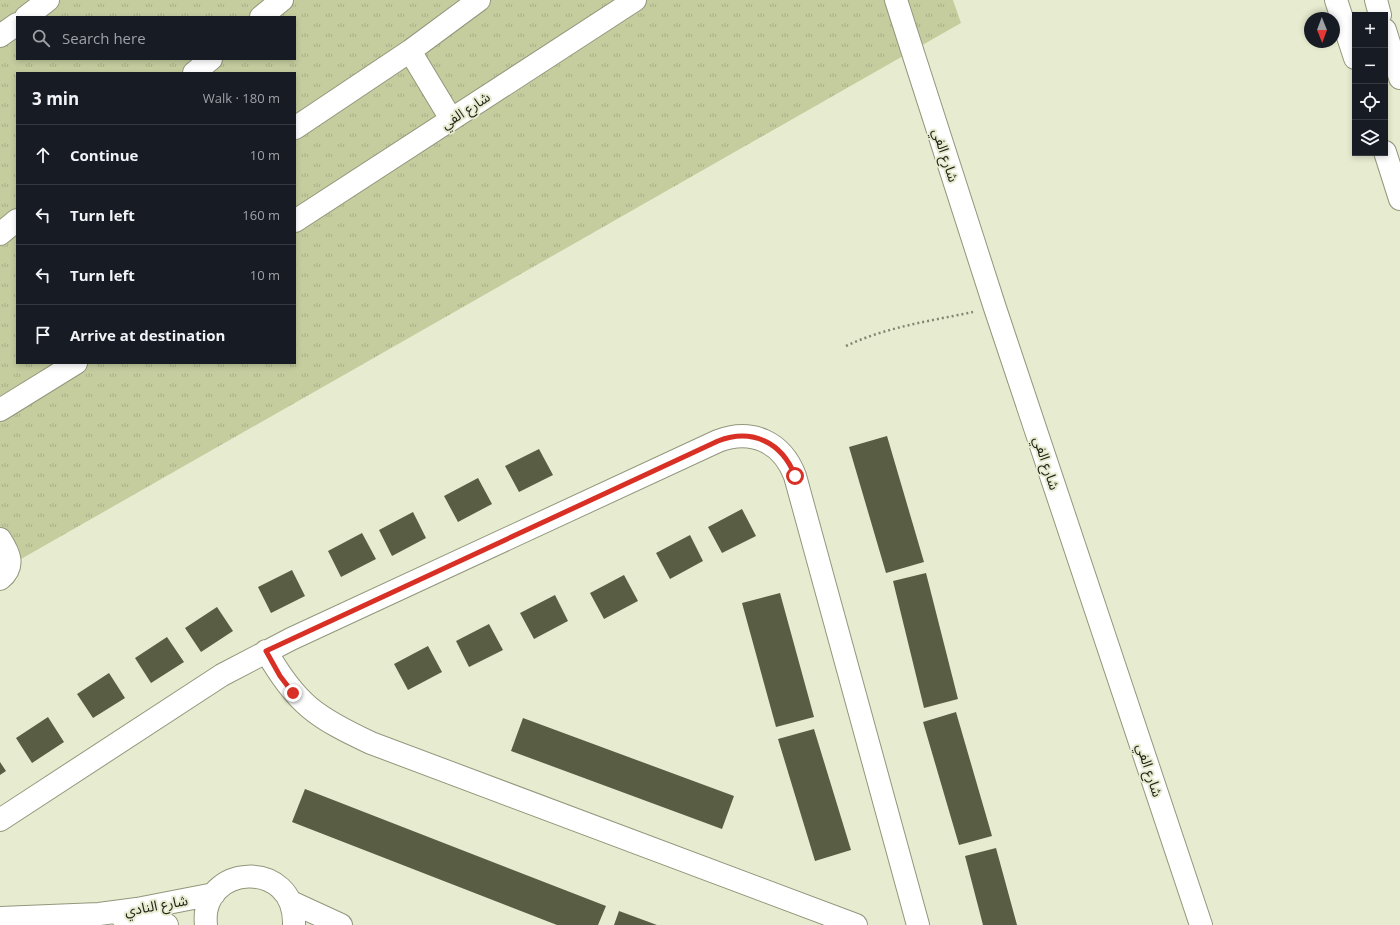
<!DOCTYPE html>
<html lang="en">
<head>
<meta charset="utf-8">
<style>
	body { margin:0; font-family:"Open Sans","Noto Sans Arabic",sans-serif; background:#242831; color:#f1f3f6 }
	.controls { position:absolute; right:12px; top:12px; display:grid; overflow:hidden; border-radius:0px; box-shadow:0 2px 6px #0003 }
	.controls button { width:36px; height:36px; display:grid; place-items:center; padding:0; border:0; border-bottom:1px solid #363941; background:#171b24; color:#f1f3f6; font:20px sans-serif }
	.compass { position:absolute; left:1304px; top:12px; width:36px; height:36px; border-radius:50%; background:#171b24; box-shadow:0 2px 6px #0003; rotate:179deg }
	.stop { position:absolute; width:12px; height:12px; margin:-9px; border:3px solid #d93025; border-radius:50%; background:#fff }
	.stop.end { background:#d93025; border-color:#fff; box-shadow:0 1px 4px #0008 }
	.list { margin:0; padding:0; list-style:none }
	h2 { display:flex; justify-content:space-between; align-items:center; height:52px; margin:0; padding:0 16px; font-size:17px }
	h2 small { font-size:13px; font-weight:400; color:#9ea1a6 }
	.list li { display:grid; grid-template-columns:26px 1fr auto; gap:12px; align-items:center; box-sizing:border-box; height:60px; padding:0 16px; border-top:1px solid #363941 }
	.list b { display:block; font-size:15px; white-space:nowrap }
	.list em { font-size:13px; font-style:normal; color:#9ea1a6 }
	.icon { flex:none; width:22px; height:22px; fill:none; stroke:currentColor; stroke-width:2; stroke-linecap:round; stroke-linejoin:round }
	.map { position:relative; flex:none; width:1400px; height:925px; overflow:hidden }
	.search { position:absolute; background:#171b24; box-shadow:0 2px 6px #0003; left:16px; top:16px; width:280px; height:44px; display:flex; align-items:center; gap:10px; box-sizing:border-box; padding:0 14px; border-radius:0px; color:#9ea1a6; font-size:15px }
	.panel { position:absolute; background:#171b24; box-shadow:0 2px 6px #0003; left:16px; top:72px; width:280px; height:292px; border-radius:0px }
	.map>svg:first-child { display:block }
	.grass { fill:url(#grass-tufts); fill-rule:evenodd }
	.building { fill:#595d44 }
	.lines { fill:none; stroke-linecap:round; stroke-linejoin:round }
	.minor-casing { stroke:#92977c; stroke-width:24 }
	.path { stroke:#818471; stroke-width:2.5; stroke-dasharray:2 3; stroke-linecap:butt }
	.minor { stroke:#fff; stroke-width:22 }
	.route { stroke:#d93025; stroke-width:5 }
	.labels { text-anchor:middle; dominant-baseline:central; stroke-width:4; stroke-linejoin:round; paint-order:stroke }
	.street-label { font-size:14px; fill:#23251a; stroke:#e7ecd0 }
</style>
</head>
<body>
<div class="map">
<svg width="1400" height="925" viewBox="0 0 1400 925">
	<defs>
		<pattern id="grass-tufts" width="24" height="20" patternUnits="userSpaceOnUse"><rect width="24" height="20" fill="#c5cd9f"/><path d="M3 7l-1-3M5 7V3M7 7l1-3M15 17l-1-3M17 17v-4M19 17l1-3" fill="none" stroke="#a9b088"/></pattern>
	</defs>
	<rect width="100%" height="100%" fill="#e7ecd0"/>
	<!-- grass -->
	<path class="grass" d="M0,0h953l8,23 -961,548zM17,17h278v42h-278zM17,73h278v290h-278z"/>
	<!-- building -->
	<path class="building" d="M887,436l37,126 -38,11 -37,-126z
		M539,449l14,26 -34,17 -14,-26z
		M478,478l14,26 -34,18 -14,-26z
		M742,509l14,27 -34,17 -14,-26z
		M413,512l13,26 -34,18 -13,-26z
		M362,533l14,26 -35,18 -13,-26z
		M690,535l13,26 -33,18 -14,-26z
		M292,570l13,26 -34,17 -13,-26z
		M926,573l32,126 -34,9 -31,-127z
		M624,575l14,26 -34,18 -14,-26z
		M780,593l34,124 -38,10 -34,-124z
		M555,595l13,26 -34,18 -14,-26z
		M217,607l16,24 -32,21 -16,-24z
		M489,624l14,26 -34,17 -13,-26z
		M167,637l17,25 -33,21 -16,-25z
		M428,646l14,26 -34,18 -14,-26z
		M109,673l16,25 -32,20 -16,-24z
		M956,712l36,124 -33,9 -36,-123z
		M48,717l16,25 -32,21 -16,-25z
		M523,718l211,78 -12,33 -211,-78z
		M814,729l37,121 -36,11 -37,-122z
		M0,762l6,9 -6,4z
		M305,789l301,117 -8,19h-41l-265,-103z
		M996,848l21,77h-34l-18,-69z
		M619,911l38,14h-43z"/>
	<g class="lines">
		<defs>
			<path id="minor" d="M896,0l99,308 206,617
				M1336,0l19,58
				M1376,0l4,15
				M26,17l22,-17
				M261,17l21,-17
				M1385,30l15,48
				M0,36l17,-12
				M410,51l41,68
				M194,73l17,-14
				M295,128l115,-77 69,-51
				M1385,152l15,47
				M295,221l340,-221
				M0,234l17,-14
				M0,410l76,-47
				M0,539c9,14 16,27 0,40
				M266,651c30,53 51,67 105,92l485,182
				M0,820l222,-145 69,-36 427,-198c34,-13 64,1 77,35l123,449
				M291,902l50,23
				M122,917l45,8
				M0,918l99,-4 38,-5 77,-15
				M206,925c-7,-61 90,-68 88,0"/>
		</defs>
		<!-- minor casing -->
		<use href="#minor" class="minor-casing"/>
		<!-- path -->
		<path class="path" d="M846,346c40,-19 84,-25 127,-34"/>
		<!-- minor -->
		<use href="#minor" class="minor"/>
	</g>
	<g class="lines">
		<!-- route -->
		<path class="route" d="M293,693l-13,-17 -14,-25 452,-210c34,-13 64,1 77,35"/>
	</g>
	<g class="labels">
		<!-- street labels -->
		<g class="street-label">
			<text transform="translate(465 110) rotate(-33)">شارع الفي</text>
			<text transform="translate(946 155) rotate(72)">شارع الفي</text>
			<text transform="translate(1047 463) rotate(72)">شارع الفي</text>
			<text transform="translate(1150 770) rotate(72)">شارع الفي</text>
			<text transform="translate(156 905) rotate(-10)">شارع النادي</text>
		</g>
	</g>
</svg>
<div class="controls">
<button>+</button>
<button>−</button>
<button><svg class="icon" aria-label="locate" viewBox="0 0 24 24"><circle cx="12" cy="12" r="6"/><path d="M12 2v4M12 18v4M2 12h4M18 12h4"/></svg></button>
<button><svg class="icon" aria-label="layers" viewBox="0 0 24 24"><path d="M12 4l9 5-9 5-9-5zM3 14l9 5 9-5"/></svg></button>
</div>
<svg class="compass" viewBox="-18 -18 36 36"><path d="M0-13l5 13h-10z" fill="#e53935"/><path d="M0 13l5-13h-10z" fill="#9ea1a6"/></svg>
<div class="stop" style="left:795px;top:476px"></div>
<div class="stop end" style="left:293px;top:693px"></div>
<div class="search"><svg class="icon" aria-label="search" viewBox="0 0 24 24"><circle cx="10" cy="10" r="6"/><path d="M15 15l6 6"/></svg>Search here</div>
<section class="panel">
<h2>3 min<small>Walk · 180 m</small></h2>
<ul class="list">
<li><svg class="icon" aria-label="ahead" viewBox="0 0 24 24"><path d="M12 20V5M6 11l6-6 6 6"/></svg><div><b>Continue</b></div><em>10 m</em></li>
<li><svg class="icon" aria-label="left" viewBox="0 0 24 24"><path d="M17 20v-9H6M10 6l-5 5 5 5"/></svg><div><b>Turn left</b></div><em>160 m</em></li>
<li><svg class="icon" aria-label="left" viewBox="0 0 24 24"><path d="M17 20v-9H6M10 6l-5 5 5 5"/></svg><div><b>Turn left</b></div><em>10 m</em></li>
<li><svg class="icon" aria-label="arrive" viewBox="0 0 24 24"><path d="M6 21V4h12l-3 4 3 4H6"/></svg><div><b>Arrive at destination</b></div></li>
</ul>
</section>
</div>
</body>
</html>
